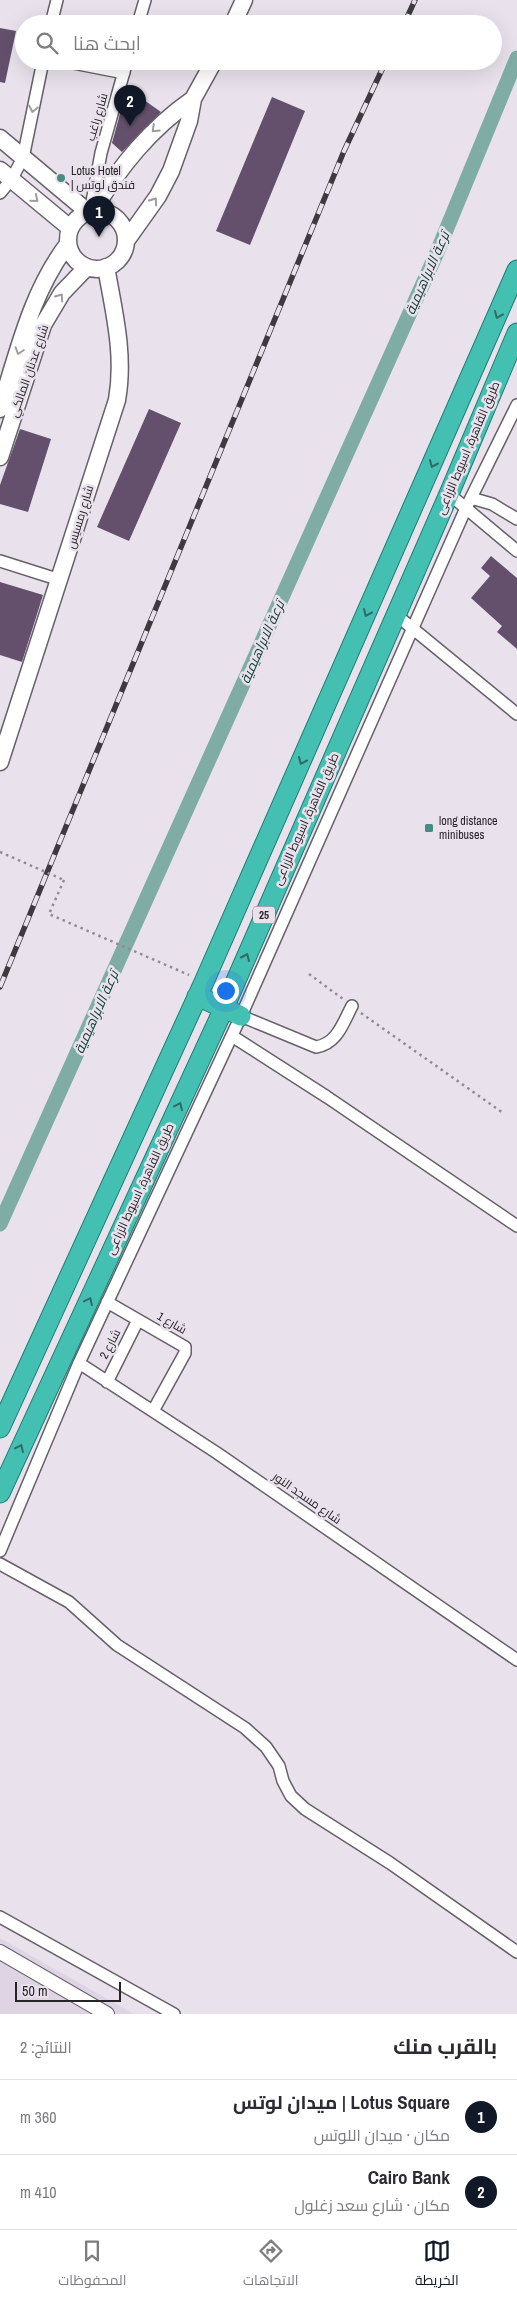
<!DOCTYPE html>
<html lang="ar">
<head>
<meta charset="utf-8">
<style>
	body { margin:0; font-family:"Archivo Narrow",Cairo,sans-serif; background:#f7f7f7; color:#2b2b33; direction:rtl }
	.scale { position:absolute; left:15px; bottom:12px; width:106px; box-sizing:border-box; padding-left:5px; border:2px solid #272428; border-top:0; font-size:14px; line-height:18px; white-space:nowrap; color:#272428; -webkit-text-stroke:4px #e9e2ec; paint-order:stroke }
	.you { position:absolute; left:225px; top:990px; width:18px; height:18px; margin:-12px; border:4px solid #fff; border-radius:50%; background:#1a73e8; box-shadow:0 0 0 8px #1a73e833 }
	.badge { display:grid; place-items:center; width:32px; height:32px; border-radius:50%; background:#111827; color:#fff; font-size:16px; font-weight:700 }
	.pin { position:absolute; translate:-50% -41px; filter:drop-shadow(0 1px 2px #0008) }
	.pin::after { content:''; position:absolute; top:26px; width:18px; height:15px; background:inherit; clip-path:polygon(0 0,100% 0,50% 100%) }
	.list { margin:0; padding:0; list-style:none }
	h2 { display:flex; justify-content:space-between; align-items:center; height:65px; margin:0; padding:0 20px; font-size:21px }
	h2 small { font-size:16px; font-weight:400; color:#7c7c81 }
	.list li { display:grid; grid-template-columns:32px 1fr auto; gap:15px; align-items:center; box-sizing:border-box; height:75px; padding:0 20px; border-top:1px solid #e1e1e2 }
	.list b { display:block; font-size:19px; white-space:nowrap }
	.list p { margin:0; font-size:16px; white-space:nowrap; color:#7c7c81 }
	.list em { font-size:16px; font-style:normal; color:#7c7c81 }
	.icon { flex:none; width:28px; height:28px; fill:none; stroke:currentColor; stroke-width:2; stroke-linecap:round; stroke-linejoin:round }
	.map { position:relative; flex:none; width:517px; height:2014px; overflow:hidden; direction:ltr }
	.search { position:absolute; background:#fff; box-shadow:0 5px 20px #0002; left:15px; right:15px; top:15px; height:55px; display:flex; align-items:center; gap:12px; box-sizing:border-box; padding:0 18px; border-radius:28px; color:#7c7c81; font-size:19px }
	.sheet { height:215px; background:#fff }
	nav { display:flex; justify-content:space-around; align-items:center; box-sizing:border-box; height:70px; border-top:1px solid #e1e1e2; background:#fff; font-size:14px; color:#7c7c81 }
	nav a { display:grid; justify-items:center; gap:2px }
	nav .on { color:#111827 }
	.map>svg:first-child { display:block }
	.built { fill:#dfd4e4 }
	.lines { fill:none; stroke-linecap:round; stroke-linejoin:round }
	.canal { stroke:#7fada5; stroke-width:15 }
	.building { fill:#64506c }
	.minor-casing { stroke:#666068; stroke-width:14 }
	.tertiary-casing { stroke:#666068; stroke-width:16 }
	.secondary-casing { stroke:#666068; stroke-width:19 }
	.trunk-casing { stroke:#1b7f75; stroke-width:21 }
	.path { stroke:#918c93; stroke-width:2.5; stroke-dasharray:2.5 4; stroke-linecap:butt }
	.minor { stroke:#fff; stroke-width:11 }
	.tertiary { stroke:#fff; stroke-width:14 }
	.secondary { stroke:#fff; stroke-width:16 }
	.trunk { stroke:#44c0b2; stroke-width:19 }
	.rail-casing { stroke:#3e3a3f; stroke-width:5.5 }
	.rail { stroke:#e9e2ec; stroke-width:4; stroke-dasharray:11; stroke-linecap:butt }
	.path-bridge { stroke:#918c93; stroke-width:2.5; stroke-dasharray:2.5 4; stroke-linecap:butt }
	.oneway { stroke:#9e9c9e }
	.oneway2 { stroke:#346a66 }
	.poi-dot { fill:#478c82; stroke:#e9e2ec; stroke-width:2 }
	.labels { text-anchor:middle; dominant-baseline:central; stroke-width:5; stroke-linejoin:round; paint-order:stroke }
	.shield { fill:#e9e2ec; stroke:#615d63; stroke-width:1 }
	.shield-label { font-size:11px; font-weight:bold; fill:#272428 }
	.street-label { font-size:12px; fill:#272428; stroke:#e9e2ec }
	.poi-label { font-size:12px; fill:#272428; stroke:#e9e2ec; text-anchor:start }
	.water-label { font-size:14px; font-style:italic; fill:#17423c; stroke:#e9e2ec }
</style>
</head>
<body>
<div class="map">
<svg width="517" height="2014" viewBox="0 0 517 2014">
	<rect width="100%" height="100%" fill="#e9e2ec"/>
	<!-- built -->
	<path class="built" d="M0,1938l134,76h-134z"/>
	<g class="lines">
		<!-- canal -->
		<path class="canal" d="M0,1224l435,-967 82,-199"/>
	</g>
	<!-- building -->
	<path class="building" d="M0,28l16,3 -11,52 -5,-1z
		M127,88l34,24 -39,40 -10,-9z
		M272,97l33,14 -55,134 -34,-14z
		M149,409l32,14 -52,118 -32,-14z
		M20,429l31,10 -23,73 -28,-8v-19z
		M491,556l26,22v71l-20,-17 5,-6 -31,-28 19,-22 -9,-8z
		M0,582l43,13 -21,67 -22,-7z"/>
	<g class="lines">
		<defs>
			<path id="minor" d="M51,24l6,-24
				M138,24l7,-24
				M63,61l61,12
				M0,193l11,-13 12,-22 20,-97
				M91,207l10,-54 26,-92
				M449,494l68,57
				M471,498l21,6 25,15
				M0,561l60,19
				M395,614l122,100
				M241,1016l75,31c21,-3 27,-24 36,-41
				M232,1036l95,61 190,129
				M107,1302l78,45v6l-32,58
				M79,1363l138,90 300,207
				M107,1382l31,-62
				M0,1551l79,-188 162,-347 225,-508 51,-103
				M0,1564l69,38 48,43 128,83 21,19 13,19 4,15 8,15 14,13 85,54 127,89
				M0,1917l174,97"/>
			<path id="tertiary" d="M0,1952l107,62"/>
			<path id="secondary" d="M233,24l11,-24
				M0,138l88,74
				M0,170l70,58
				M93,211c27,-45 57,-82 100,-112
				M68 240a29 29 0 1 1 58 0a29 29 0 1 1-58 0Z
				M126,241l32,-45 13,-25 18,-50 4,-22 21,-38
				M0,409c18,-56 31,-117 68,-165
				M0,457l43,-132 19,-32 25,-26
				M0,762l117,-362c8,-45 -3,-88 -11,-133"/>
			<path id="trunk" d="M197,996l44,20
				M0,1428l204,-446 313,-712
				M0,1493l224,-485 225,-514 68,-161"/>
		</defs>
		<!-- minor casing -->
		<use href="#minor" class="minor-casing"/>
		<!-- tertiary casing -->
		<use href="#tertiary" class="tertiary-casing"/>
		<!-- secondary casing -->
		<use href="#secondary" class="secondary-casing"/>
		<!-- trunk casing -->
		<use href="#trunk" class="trunk-casing"/>
		<!-- path -->
		<path class="path" d="M64,880l-15,34 140,61
			M309,974l34,25
			M361,1013l142,100"/>
		<!-- minor -->
		<use href="#minor" class="minor"/>
		<!-- tertiary -->
		<use href="#tertiary" class="tertiary"/>
		<!-- secondary -->
		<use href="#secondary" class="secondary"/>
		<!-- trunk -->
		<use href="#trunk" class="trunk"/>
		<defs>
			<path id="rail" d="M404,24l11,-24
				M0,987l344,-836 42,-90"/>
		</defs>
		<!-- rail casing -->
		<use href="#rail" class="rail-casing"/>
		<!-- rail -->
		<use href="#rail" class="rail"/>
		<!-- path-bridge -->
		<path class="path-bridge" d="M0,852l64,28"/>
	</g>
	<!-- one-way arrows -->
	<defs><path id="oneway-chevron" d="M-2-3.5L2.5 0L-2 3.5" fill="none" stroke-width="1.6" stroke-linecap="round" stroke-linejoin="round" transform="scale(1.25)"/></defs>
	<g class="oneway">
		<use href="#oneway-chevron" transform="translate(33 109) rotate(102)"/>
		<use href="#oneway-chevron" transform="translate(155 129) rotate(136)"/>
		<use href="#oneway-chevron" transform="translate(35 199) rotate(40)"/>
		<use href="#oneway-chevron" transform="translate(154 201) rotate(-55)"/>
		<use href="#oneway-chevron" transform="translate(60 297) rotate(-55)"/>
		<use href="#oneway-chevron" transform="translate(19 351) rotate(108)"/>
	</g>
	<g class="oneway2">
		<use href="#oneway-chevron" transform="translate(498 315) rotate(113)"/>
		<use href="#oneway-chevron" transform="translate(433 464) rotate(114)"/>
		<use href="#oneway-chevron" transform="translate(367 613) rotate(114)"/>
		<use href="#oneway-chevron" transform="translate(302 761) rotate(114)"/>
		<use href="#oneway-chevron" transform="translate(246 957) rotate(-66)"/>
		<use href="#oneway-chevron" transform="translate(179 1106) rotate(-65)"/>
		<use href="#oneway-chevron" transform="translate(89 1301) rotate(-65)"/>
		<use href="#oneway-chevron" transform="translate(20 1448) rotate(-65)"/>
	</g>
	<!-- markers -->
	<g class="poi-dot">
		<circle cx="61" cy="178" r="5"/>
		<rect x="424" y="823" width="10" height="10" rx="2.5"/>
	</g>
	<g class="labels">
		<!-- shield labels -->
		<rect class="shield" x="253" y="906.5" width="22" height="17" rx="4"/>
		<g class="shield-label">
			<text x="264" y="915">25</text>
		</g>
		<!-- street labels -->
		<g class="street-label">
			<text transform="translate(97 117) rotate(-74)">شارع راغب</text>
			<text transform="translate(29 371) rotate(-71)">شارع عدنان المالكي</text>
			<text transform="translate(468 448) rotate(-67)">طريق القاهرة, اسيوط الزراعى</text>
			<text transform="translate(80 517) rotate(-73)">شارع رمسيس</text>
			<text transform="translate(306 819) rotate(-66)">طريق القاهرة, اسيوط الزراعى</text>
			<text transform="translate(140 1189) rotate(-65)">طريق القاهرة, اسيوط الزراعى</text>
			<text transform="translate(172 1323) rotate(30)">شارع 1</text>
			<text transform="translate(110 1344) rotate(-63)">شارع 2</text>
			<text transform="translate(307 1498) rotate(35)">شارع مسجد النور</text>
		</g>
		<!-- poi labels -->
		<g class="poi-label">
			<text x="71" y="171">Lotus Hotel<tspan x="71" dy="14">| فندق لوتس</tspan></text>
			<text x="439" y="821">long distance<tspan x="439" dy="14">minibuses</tspan></text>
		</g>
		<!-- water labels -->
		<g class="water-label">
			<text transform="translate(427 273) rotate(-66)">ترعة الابراهيمية</text>
			<text transform="translate(262 642) rotate(-66)">ترعة الابراهيمية</text>
			<text transform="translate(96 1012) rotate(-66)">ترعة الابراهيمية</text>
		</g>
	</g>
</svg>
<div class="scale">50 m</div>
<div class="you"></div>
<div class="pin badge" style="left:99px;top:237px">1</div>
<div class="pin badge" style="left:130px;top:126px">2</div>
<div class="search"><svg class="icon" aria-label="search" viewBox="0 0 24 24"><circle cx="10" cy="10" r="6"/><path d="M15 15l6 6"/></svg>ابحث هنا</div>
</div>
<section class="sheet">
<h2>بالقرب منك<small>النتائج: 2</small></h2>
<ul class="list">
<li><span class="badge">1</span><div><b>Lotus Square | ميدان لوتس</b><p>مكان · ميدان اللوتس</p></div><em>360 m</em></li>
<li><span class="badge">2</span><div><b>Cairo Bank</b><p>مكان · شارع سعد زغلول</p></div><em>410 m</em></li>
</ul>
</section>
<nav>
<a class="on"><svg class="icon" aria-label="map" viewBox="0 0 24 24"><path d="M3 6l6-2 6 2 6-2v14l-6 2-6-2-6 2zM9 4v14M15 6v14"/></svg>الخريطة</a>
<a><svg class="icon" aria-label="directions" viewBox="0 0 24 24"><path d="M12 3l9 9-9 9-9-9zM9 14v-3h6M13 9l2 2-2 2"/></svg>الاتجاهات</a>
<a><svg class="icon" aria-label="saved" viewBox="0 0 24 24"><path d="M7 4h10v16l-5-4-5 4z"/></svg>المحفوظات</a>
</nav>
</body>
</html>
